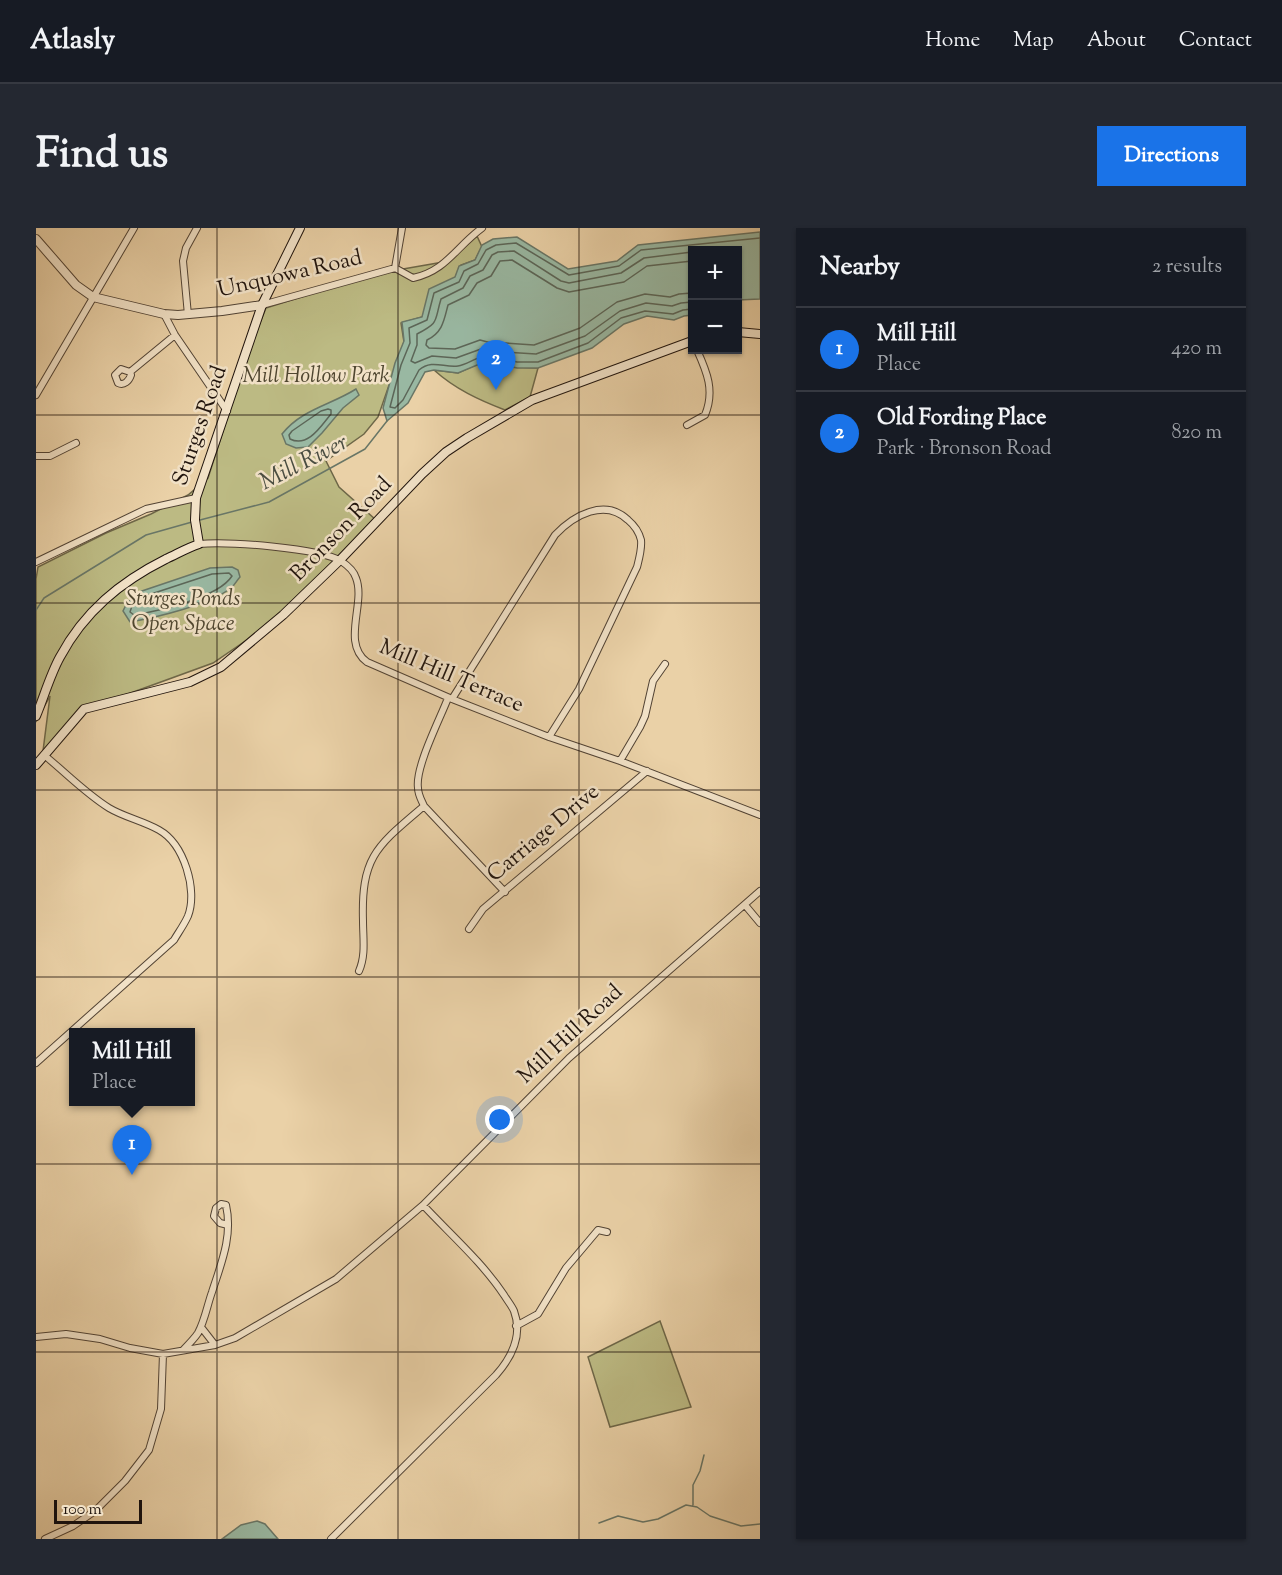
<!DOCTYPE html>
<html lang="en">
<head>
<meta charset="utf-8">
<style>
	body { margin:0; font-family:"Sorts Mill Goudy",serif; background:#242831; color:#f1f3f6 }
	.controls { position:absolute; right:18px; top:18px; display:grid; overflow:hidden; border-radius:0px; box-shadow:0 2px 4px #0004 }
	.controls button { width:54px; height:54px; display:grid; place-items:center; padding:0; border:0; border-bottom:2px solid #363941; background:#171b24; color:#f1f3f6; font:30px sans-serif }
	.scale { position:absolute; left:18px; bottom:15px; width:88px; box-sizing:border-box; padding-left:6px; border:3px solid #20140d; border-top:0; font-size:16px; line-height:21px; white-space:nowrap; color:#20140d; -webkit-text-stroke:4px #f1e1c6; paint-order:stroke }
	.you { position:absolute; left:464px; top:892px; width:21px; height:21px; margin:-15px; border:4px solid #fff; border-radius:50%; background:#1a73e8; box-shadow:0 0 0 9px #1a73e833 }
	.badge { display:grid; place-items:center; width:39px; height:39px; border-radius:50%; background:#1a73e8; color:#fff; font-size:20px; font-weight:700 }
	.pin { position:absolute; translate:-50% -50px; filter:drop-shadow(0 2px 3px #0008) }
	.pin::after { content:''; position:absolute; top:32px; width:21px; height:18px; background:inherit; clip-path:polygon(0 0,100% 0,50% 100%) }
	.popup { position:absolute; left:33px; top:800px; width:126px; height:78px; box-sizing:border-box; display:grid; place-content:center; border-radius:0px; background:#171b24; filter:drop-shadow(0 2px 4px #0005); font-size:20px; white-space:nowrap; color:#9ea1a6 }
	.popup b { font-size:22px; color:#f1f3f6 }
	.popup::after { content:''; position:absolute; left:50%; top:100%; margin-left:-12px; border:12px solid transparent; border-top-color:#171b24 }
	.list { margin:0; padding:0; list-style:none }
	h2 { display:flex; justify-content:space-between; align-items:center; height:78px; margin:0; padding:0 24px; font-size:26px }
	h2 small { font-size:20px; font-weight:400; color:#9ea1a6 }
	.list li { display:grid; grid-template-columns:39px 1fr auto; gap:18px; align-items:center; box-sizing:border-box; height:84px; padding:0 24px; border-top:2px solid #363941 }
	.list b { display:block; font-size:22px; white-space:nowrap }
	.list p { margin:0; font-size:20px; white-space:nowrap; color:#9ea1a6 }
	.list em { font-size:20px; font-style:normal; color:#9ea1a6 }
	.map { position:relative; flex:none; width:724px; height:1311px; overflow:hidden; border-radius:0px }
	header { display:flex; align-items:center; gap:36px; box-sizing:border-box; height:84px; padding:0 30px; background:#171b24; border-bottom:2px solid #363941 }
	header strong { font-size:28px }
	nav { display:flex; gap:33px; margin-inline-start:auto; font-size:21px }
	.intro { display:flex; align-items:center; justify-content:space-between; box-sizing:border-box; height:144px; padding:0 36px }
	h1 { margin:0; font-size:42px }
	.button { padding:15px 27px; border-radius:0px; background:#1a73e8; color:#fff; font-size:21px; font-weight:700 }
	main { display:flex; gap:36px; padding:0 36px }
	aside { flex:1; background:#171b24; border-radius:0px; box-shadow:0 2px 4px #0004 }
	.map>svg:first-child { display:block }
	.green { fill:#bcba83; stroke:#6e6748; stroke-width:1.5 }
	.water { fill:#99b8a2; stroke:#697666; stroke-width:1.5 }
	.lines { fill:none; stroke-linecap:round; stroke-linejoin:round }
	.shore { stroke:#5c6658; stroke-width:1.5 }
	.stream { stroke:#697666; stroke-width:1.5 }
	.minor-casing { stroke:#524334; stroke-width:8 }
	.tertiary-casing { stroke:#524334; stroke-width:10 }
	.secondary-casing { stroke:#20140d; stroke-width:10 }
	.minor { stroke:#f1e1c6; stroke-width:6 }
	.tertiary { stroke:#f1e1c6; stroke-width:8 }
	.secondary { stroke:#f1e1c6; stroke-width:8 }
	.grid { fill:none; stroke:#20140d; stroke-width:1.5; stroke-opacity:0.55 }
	.labels { text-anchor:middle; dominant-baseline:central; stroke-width:5; stroke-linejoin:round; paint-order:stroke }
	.street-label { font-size:22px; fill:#20140d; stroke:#f1e1c6 }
	.park-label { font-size:22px; font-style:italic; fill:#4f4630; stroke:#f1e1c6 }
	.water-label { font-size:24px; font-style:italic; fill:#4a4d41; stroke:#f1e1c6 }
</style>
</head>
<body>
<header>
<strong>Atlasly</strong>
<nav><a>Home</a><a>Map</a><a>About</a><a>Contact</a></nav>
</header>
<div class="intro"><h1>Find us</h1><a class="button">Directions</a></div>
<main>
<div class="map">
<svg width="724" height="1311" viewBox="0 0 724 1311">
	<rect width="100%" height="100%" fill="#ead1a7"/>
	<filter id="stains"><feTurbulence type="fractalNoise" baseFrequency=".00333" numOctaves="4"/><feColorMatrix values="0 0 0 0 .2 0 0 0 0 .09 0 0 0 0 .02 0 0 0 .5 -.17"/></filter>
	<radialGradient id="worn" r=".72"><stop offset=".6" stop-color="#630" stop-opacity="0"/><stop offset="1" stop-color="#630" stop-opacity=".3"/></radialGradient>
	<!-- green -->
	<path class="green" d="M441,8l5,11 -7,13 -14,5 -6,13 -33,39 -21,6 3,19 -26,75 -14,17 -38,27 13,26 37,33 -81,80 -41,35 -41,28 -129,47 -41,41 7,-55 -14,26v-143l2,-12 68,-34 45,-19 37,-19 20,-17 40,-125 18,-45 121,-38 16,-1 46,-8z
		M446,134l5,8c18,-5 32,-2 51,-2l-8,29 -25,13c-26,-10 -50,-21 -71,-40l24,3z
		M624,1093l31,86 -81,20 -22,-70z"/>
	<!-- water -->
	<path class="water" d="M724,4v67l-22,1v-50h-46v65l-8,1 -10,4 -27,-4 -23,8 -32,24 -54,20h-21l-12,-3 -19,5 -4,-7 -24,10 -24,-3 -9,2 -17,31 -21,18 -4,-13 12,-45 9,-22 -2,-19 20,-5 7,-28 26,-12 4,-11 16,-6 7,-15 11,-6 24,-2 51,32 49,-8 21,-16z
		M320,161l3,6 -16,13 -21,25 -14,14 -12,1 -10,-4 -4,-10c20,-25 49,-29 74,-45z
		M196,339l6,3 2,7c-3,3 -5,8 -9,11 -22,17 -73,29 -101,34l-7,-11 4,-8 12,-11 71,-24z
		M221,1293l8,3 13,15h-56l19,-14z"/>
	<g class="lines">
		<!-- shore -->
		<path class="shore" d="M656,24l-48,6 -23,15 -52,10 -8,-2 -47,-30 -16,1 -6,3 -9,15 -13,6 -7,12 -22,11c-7,23 -1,23 -24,35v11l-6,16 4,2 17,-7 24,2 25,-9 12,5 11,-2 32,2 49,-18 35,-25 26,-8 26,3 9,-3 11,-1
			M656,33l-45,5 -23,16 -55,10 -12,-4 -45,-28 -12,1 -9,15 -14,7 -8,12 -21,10c-4,15 -5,27 -21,35l-1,5 3,3 26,1 25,-9 15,4 11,-1 28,2 46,-17 37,-26 28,-8 25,3 9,-3 13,-1
			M656,81l-9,1 -10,4 -28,-3 -24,7 -33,25 -50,19h-21l-12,-3 -14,4 -10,-6c-7,2 -16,8 -23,9 -14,2 -26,-7 -39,4l-16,30 -8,8 -5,-1 11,-42 9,-22 -1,-15 18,-8 7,-27 25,-11 5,-11 14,-7 8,-14 10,-5 20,-2 53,32 50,-9 22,-16 119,-12
			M292,181l3,1v4c-10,12 -23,34 -41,25l-1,-4 3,-4 29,-20z
			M193,345l3,3c-14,22 -74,35 -98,39l-4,-3 2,-6 10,-9 70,-23z"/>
		<!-- stream -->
		<path class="stream" d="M164,292l69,-18 96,-53 22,-28
			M0,382l8,-12 102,-63 46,-13
			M657,1277v-20l7,-14 4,-16
			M563,1295l19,-7 25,6 15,-3 28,-14 11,2 13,9 31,10 19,-2"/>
		<defs>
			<path id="minor" d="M359,40l18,10c33,-7 43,-31 69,-50
				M226,77l133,-37 7,-40
				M128,86l11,21 52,76
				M152,87l-5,-54 3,-13 11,-20
				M94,144l1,3c-2,6 -7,11 -13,8l-3,-8 6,-6 9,3 45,-37
				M0,167l98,-167
				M651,197l18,-10c10,-24 2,-43 -8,-65
				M0,228h14l26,-13
				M163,316c27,-3 120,4 142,17 6,4 13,10 15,17 10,25 -15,65 11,84l85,37 97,38 71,24 140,54
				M0,334l110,-53 50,-11
				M412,470c-8,21 -33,69 -30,90 0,7 4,13 6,18l81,86
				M416,471l103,-164c19,-20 50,-37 73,-15 6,5 11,12 13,20 1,9 -2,19 -4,27l-58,122 -30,48
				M584,533l20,-34 5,-11 8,-35 12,-17
				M709,677l15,18
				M433,701l14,-20 164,-138
				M323,743c7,-16 4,-33 4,-50 -2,-65 14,-75 61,-115
				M0,835l138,-123c4,-7 10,-15 14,-24 10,-26 -4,-72 -29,-86 -16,-9 -35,-13 -50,-22 -24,-15 -44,-36 -65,-53
				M480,1098l22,-12 28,-46 32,-38 9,2
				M165,1099l14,18
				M0,1109l30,-3 34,5 30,9 33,6 52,-9 20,-7 101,-59 87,-74 146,-147 191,-167
				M147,1122c5,-5 11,-11 15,-17 7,-13 9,-27 14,-41 9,-28 21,-56 14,-87l-5,-1 -5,4 -2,8 6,7 8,2
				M9,1311l28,-13 22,-15 30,-30 24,-31 12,-41 2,-55
				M295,1311l165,-164c15,-17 27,-40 18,-64 -2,-5 -7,-11 -10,-16 -22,-33 -54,-61 -81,-90"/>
			<path id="tertiary" d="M0,11l40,46 17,12 71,17 14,1 44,-4 40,-6"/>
			<path id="secondary" d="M702,104l22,2
				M0,488c8,-19 14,-41 24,-59 24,-45 60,-75 106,-98 11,-5 21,-11 33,-15l-4,-24 1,-22 66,-193 38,-77
				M0,537l48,-56 106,-27 31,-15 62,-52 57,-55 82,-86 24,-22 21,-14 65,-38 160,-59"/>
		</defs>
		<!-- minor casing -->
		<use href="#minor" class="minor-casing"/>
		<!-- tertiary casing -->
		<use href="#tertiary" class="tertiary-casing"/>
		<!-- secondary casing -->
		<use href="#secondary" class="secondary-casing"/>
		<!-- minor -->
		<use href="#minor" class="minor"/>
		<!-- tertiary -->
		<use href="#tertiary" class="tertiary"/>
		<!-- secondary -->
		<use href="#secondary" class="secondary"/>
	</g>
	<!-- grid -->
	<path class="grid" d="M181,0v1311M362,0v1311M543,0v1311M0,187h724M0,375h724M0,562h724M0,749h724M0,936h724M0,1124h724"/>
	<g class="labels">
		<!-- street labels -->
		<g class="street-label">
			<text transform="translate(254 47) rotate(-13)">Unquowa Road</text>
			<text transform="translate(165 198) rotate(-71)">Sturges Road</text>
			<text transform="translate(306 302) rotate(-46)">Bronson Road</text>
			<text transform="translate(415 449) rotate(23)">Mill Hill Terrace</text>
			<text transform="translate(508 606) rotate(-40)">Carriage Drive</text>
			<text transform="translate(535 807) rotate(-43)">Mill Hill Road</text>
		</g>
		<!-- park labels -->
		<g class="park-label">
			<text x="280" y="149">Mill Hollow Park</text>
			<text x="147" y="372">Sturges Ponds<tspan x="147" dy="25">Open Space</tspan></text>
		</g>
		<!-- water labels -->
		<g class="water-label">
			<text transform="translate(268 235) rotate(-27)">Mill River</text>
		</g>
	</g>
	<rect width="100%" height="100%" filter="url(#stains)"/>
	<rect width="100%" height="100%" fill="url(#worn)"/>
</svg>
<div class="controls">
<button>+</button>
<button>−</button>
</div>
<div class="scale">100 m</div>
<div class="you"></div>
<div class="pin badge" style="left:96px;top:947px">1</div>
<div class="popup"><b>Mill Hill</b>Place</div>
<div class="pin badge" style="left:460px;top:162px">2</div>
</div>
<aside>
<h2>Nearby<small>2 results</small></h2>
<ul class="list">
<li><span class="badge">1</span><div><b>Mill Hill</b><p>Place</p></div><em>420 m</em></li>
<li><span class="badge">2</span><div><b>Old Fording Place</b><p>Park · Bronson Road</p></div><em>820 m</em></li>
</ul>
</aside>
</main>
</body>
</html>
